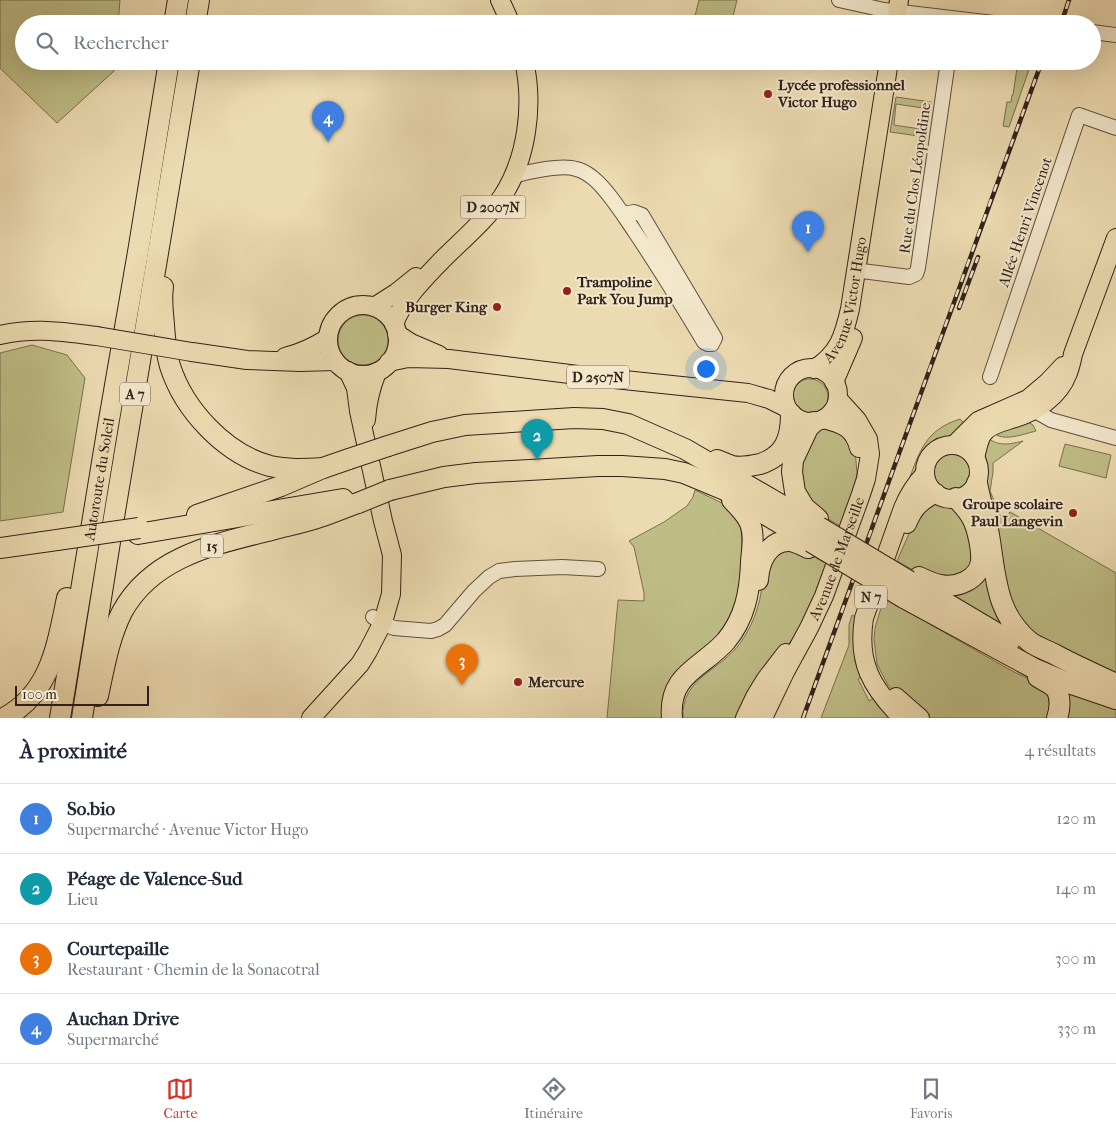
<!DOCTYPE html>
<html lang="fr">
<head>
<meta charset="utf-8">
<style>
	body { margin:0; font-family:"IM FELL French Canon",serif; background:#f6f6f7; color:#1f2937 }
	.scale { position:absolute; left:15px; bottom:12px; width:134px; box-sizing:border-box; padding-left:5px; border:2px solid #322118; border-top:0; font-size:14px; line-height:18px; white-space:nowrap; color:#322118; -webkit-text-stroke:4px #f3e7cc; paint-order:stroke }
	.you { position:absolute; left:705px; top:368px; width:18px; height:18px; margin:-12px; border:4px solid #fff; border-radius:50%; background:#1a73e8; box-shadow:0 0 0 8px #1a73e833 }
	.badge { display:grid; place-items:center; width:32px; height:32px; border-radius:50%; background:#d93025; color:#fff; font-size:16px; font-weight:700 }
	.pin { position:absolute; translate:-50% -41px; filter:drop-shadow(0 1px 2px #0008) }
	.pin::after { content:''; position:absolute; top:26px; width:18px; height:15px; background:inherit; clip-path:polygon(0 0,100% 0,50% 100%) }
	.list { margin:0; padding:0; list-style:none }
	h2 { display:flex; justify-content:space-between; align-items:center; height:65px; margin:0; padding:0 20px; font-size:21px }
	h2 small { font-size:16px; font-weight:400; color:#747a83 }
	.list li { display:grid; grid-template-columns:32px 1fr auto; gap:15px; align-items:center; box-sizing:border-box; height:70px; padding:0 20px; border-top:1px solid #e0e1e3 }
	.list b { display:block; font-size:19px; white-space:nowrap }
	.list p { margin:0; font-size:16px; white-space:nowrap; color:#747a83 }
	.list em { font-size:16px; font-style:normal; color:#747a83 }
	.icon { flex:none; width:28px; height:28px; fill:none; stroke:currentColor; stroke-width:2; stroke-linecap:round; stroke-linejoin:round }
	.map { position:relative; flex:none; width:1116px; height:718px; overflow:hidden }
	.search { position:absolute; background:#fff; box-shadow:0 5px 20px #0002; left:15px; right:15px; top:15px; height:55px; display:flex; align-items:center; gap:12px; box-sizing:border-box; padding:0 18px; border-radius:28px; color:#747a83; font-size:19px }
	.sheet { height:345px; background:#fff }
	nav { display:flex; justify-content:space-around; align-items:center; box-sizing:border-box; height:70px; border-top:1px solid #e0e1e3; background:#fff; font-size:14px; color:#747a83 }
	nav a { display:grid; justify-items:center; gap:2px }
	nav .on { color:#d93025 }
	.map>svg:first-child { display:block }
	.green { fill:#bfbd86; stroke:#786f4f }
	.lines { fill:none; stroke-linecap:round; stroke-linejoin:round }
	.minor-casing { stroke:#604f3e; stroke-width:16 }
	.major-casing { stroke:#322118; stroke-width:20 }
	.highway-casing { stroke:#322118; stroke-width:22 }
	.minor { stroke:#f3e7cc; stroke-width:14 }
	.major { stroke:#ecdab0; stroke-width:18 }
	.highway { stroke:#ecdab0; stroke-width:20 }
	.rail-casing { stroke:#322118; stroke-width:4.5 }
	.rail { stroke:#f3e7cc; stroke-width:2.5; stroke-dasharray:8; stroke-linecap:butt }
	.major-bridge-casing { stroke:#322118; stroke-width:20; stroke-linecap:butt }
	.highway-bridge-casing { stroke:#322118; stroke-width:22; stroke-linecap:butt }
	.major-bridge { stroke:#ecdab0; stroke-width:18 }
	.highway-bridge { stroke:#ecdab0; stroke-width:20 }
	.poi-dot { fill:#8f2418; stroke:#f3e7cc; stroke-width:2 }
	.labels { text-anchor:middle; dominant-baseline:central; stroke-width:4; stroke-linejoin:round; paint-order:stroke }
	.shield { fill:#f3e7cc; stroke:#6c5c4e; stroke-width:1 }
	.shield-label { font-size:14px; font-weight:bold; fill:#322118 }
	.poi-label { font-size:15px; font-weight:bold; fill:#322118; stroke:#f3e7cc; text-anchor:start }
	.street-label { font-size:15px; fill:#322118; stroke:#f3e7cc }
</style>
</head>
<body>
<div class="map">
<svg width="1116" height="718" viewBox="0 0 1116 718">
	<rect width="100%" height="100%" fill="#ecdab0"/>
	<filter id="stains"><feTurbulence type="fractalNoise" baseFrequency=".004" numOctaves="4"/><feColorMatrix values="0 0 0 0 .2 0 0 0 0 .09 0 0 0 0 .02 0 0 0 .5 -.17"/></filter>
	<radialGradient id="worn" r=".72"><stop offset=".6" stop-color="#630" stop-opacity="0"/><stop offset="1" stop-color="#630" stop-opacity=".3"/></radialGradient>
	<!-- green -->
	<path class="green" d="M0,0h120l-2,24h-94v37h91l-1,10 -57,52 -57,-55z
		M699,0h38l-6,24h-38z
		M1018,61h14l-23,66 -6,-1 4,-24h4l1,-7h1z
		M896,97l35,5 -1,7 -34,-5 -2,21 33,5 -1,7 -36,-5z
		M338 340a25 25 0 1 1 50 0a25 25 0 1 1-50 0Z
		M32,345l35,10 18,23 -22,134 -63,9v-168z
		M792 397a18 18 0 1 1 36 0a18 18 0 1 1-36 0Z
		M960,419l5,5 -12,13 -20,6 -5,5 -6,7 -6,20 -8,7c12,-31 17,-52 52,-63z
		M1028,422l5,3 3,6c-12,3 -33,11 -42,2z
		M826,425l17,5 12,20 2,23 -2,14 -15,39 -27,-16 -9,-10 -3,-47 15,-24z
		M988,438c11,9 23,6 35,3l-30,22v9l-3,19 10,24 5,4 5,-7 106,61v102l-78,-37 -20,-23 -8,-15 -24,-119v-14l-3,-12z
		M1065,444l46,11 -5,23 -47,-12z
		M934 472a18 18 0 1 1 36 0a18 18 0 1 1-36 0Z
		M695,490l31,15 18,19 -2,78 -76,116h-59l11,-118 26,1v-8l-10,-46 -5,-6 35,-19 23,-16 6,-9z
		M932,503l21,3 13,11 7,48 -19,15 -41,-10 -16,-9 22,-50z
		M780,549l26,3 21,12 -21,53 -13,21 -55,80h-55c-2,-41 38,-47 58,-76 10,-15 17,-31 20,-49 1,-7 1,-16 3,-23 3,-7 11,-15 16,-21z
		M985,569l24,61 -61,-37z
		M884,598l128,73 32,15 7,7v25h-125l-26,-21 -12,-12 -11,-21 -3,-25 1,-11z
		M852,615l9,5 5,55 -8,4 11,22 9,-6 19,23h-76l28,-73v-20z
		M1063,688l53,17v13h-54z"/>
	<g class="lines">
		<defs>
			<path id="minor" d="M839,0l45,10 118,14
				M1092,32l24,3
				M513,176c14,-4 49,-12 63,-7 6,1 12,5 17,9 15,12 31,38 42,54 24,36 47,73 69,110l4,2h4l3,-6 -73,-123 -8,-3 -11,2
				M862,271l47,6 7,-3 2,-6 30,-207
				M990,377l89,-262 37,13
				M1030,401l7,11 14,8 65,18
				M373,617l14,8 7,3 37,3 7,-2 7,-4 29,-34 15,-14 10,-6 16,-2 47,-2 36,2"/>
			<g id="major">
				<path d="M500,0l11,24"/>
				<path d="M896,24l3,-24"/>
				<circle cx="363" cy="340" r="35"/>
				<path d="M374,307l22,-14 20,-16"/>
				<path d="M394,324c10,-26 29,-44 48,-64 20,-20 43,-39 60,-63 25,-38 32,-92 22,-136"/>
				<path d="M397,334l14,9 28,12"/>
				<path d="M0,335c35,-8 62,-3 97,1"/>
				<path d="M192,352l55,8 53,2 35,-1"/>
				<path d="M285,357c16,-4 29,-10 43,-19"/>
				<path d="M389,362l19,-4 41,1 137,17 162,17 21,6 18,9"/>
				<circle cx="811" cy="395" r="27"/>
				<path id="s1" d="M814,369c25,-15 30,-34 36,-60l39,-248"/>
				<path d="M834,382l19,-44"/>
				<path d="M824,419c19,5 30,9 35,29"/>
				<path d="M366,420c1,-17 5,-33 11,-48"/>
				<path d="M954,445l24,-24 50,-22 19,-16 16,-17"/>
				<circle cx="952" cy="472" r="27"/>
				<path d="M975,458c2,-7 3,-16 7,-23 6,-10 20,-13 30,-16 24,-7 47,-22 56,-46 2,-6 4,-13 5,-19l43,-116"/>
				<path d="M907,524c7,-17 13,-22 29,-31"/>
				<path d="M896,697l24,21"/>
				<path d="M311,718l49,-54 8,-13 15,-29 8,-28 1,-39 -9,-34 -24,-110 -3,-23 -8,-17"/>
				<path d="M745,718l10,-21 11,-18 20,-26"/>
				<path id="s2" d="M763,718l22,-46 24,-44 15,-32 36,-99 6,-18 4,-25 -2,-15 -11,-19 -19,-21"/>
				<path d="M902,718c-31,-31 -45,-56 -38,-100l39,-110c5,-12 12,-24 22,-34"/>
			</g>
			<g id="highway">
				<path d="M174,24l4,-24"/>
				<path d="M195,24l4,-24"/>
				<path d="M163,287c-2,13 0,25 1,38 1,14 2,28 6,41 14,44 55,88 100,100 17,4 35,3 53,2"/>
				<path d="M814,422l-6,6 -15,32 -1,12 3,20 9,15 14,12"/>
				<path d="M388,446l44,-14 33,-7 109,-7 29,1 25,5 57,25 134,78"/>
				<path d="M717,460c5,2 10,4 15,6 9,2 19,0 28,-2 25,-8 31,-26 31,-50"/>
				<path d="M977,483c3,18 9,34 12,52 7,41 6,78 41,107 7,5 16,8 24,12 20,11 41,20 62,30"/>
				<path d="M390,490l54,-13 32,-4 122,-7h24l43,3 19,4 41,17 86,52"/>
				<path d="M197,515l84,-29 42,-18 26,-9"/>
				<path d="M138,534l205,-35"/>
				<path d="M0,548l57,-8"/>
				<path d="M919,577c7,3 14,7 22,8 16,3 37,-5 40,-23 1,-11 -3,-32 -8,-42 -4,-9 -10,-15 -17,-22"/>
				<path d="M758,580c1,-18 10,-40 32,-39 6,1 12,4 18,7"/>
				<path d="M909,581l101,60"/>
				<path d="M904,598l131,71 28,12 53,18"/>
				<path d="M1038,677c6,4 14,7 18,12 5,8 4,21 1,29"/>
				<path d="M98,696c6,-28 11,-58 24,-84 31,-57 95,-68 153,-83 16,-4 32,-7 48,-13 12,-4 23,-9 35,-13"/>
				<path d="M4,718c47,-25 53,-73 63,-120"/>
				<path id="s3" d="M60,718l48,-292 30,-174 31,-191"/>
				<path d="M82,718l31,-195 77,-462"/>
				<path d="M672,718c-4,-44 30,-50 54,-77 19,-23 24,-49 25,-79 1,-13 4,-29 -2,-41 -4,-8 -11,-15 -17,-21"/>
			</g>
		</defs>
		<!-- minor casing -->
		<use href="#minor" class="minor-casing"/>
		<!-- major casing -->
		<use href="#major" class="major-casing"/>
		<!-- highway casing -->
		<use href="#highway" class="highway-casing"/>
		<!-- minor -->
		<use href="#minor" class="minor"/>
		<!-- major -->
		<use href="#major" class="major"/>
		<!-- highway -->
		<use href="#highway" class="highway"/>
		<defs>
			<path id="rail" d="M1061,24l8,-24
				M959,308l19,-51
				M803,718c80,-219 158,-438 239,-657"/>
		</defs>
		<!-- rail casing -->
		<use href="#rail" class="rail-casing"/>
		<!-- rail -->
		<use href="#rail" class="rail"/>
		<defs>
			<path id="major-bridge" d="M97,336l95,16"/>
			<path id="highway-bridge" d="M349,459l39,-13
				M358,503l32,-13
				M819,527l90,54
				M57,540l82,-12
				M811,542l93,56"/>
		</defs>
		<!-- major-bridge casing -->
		<use href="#major-bridge" class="major-bridge-casing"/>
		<!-- highway-bridge casing -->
		<use href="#highway-bridge" class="highway-bridge-casing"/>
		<!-- major-bridge -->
		<use href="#major-bridge" class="major-bridge"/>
		<!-- highway-bridge -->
		<use href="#highway-bridge" class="highway-bridge"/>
	</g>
	<!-- markers -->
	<g class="poi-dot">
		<circle cx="768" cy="94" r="5"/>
		<circle cx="567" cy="291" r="5"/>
		<circle cx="497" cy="307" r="5"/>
		<circle cx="1073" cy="513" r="5"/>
		<circle cx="518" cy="682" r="5"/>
	</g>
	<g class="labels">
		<!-- shield labels -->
		<g class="shield">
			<rect x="460.5" y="195.5" width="65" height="23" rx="4"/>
			<rect x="567" y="365.5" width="62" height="23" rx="4"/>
			<rect x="120" y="382.5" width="30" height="23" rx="4"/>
			<rect x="201" y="534.5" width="22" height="23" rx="4"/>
			<rect x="855" y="585.5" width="32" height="23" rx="4"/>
		</g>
		<g class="shield-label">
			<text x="493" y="207">D 2007N</text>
			<text x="598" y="377">D 2507N</text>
			<text x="135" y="394">A 7</text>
			<text x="212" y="546">15</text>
			<text x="871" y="597">N 7</text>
		</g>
		<!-- poi labels -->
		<g class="poi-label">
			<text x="778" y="85">Lycée professionnel<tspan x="778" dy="17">Victor Hugo</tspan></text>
			<text x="577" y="282">Trampoline<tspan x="577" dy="17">Park You Jump</tspan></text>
			<text x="487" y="307" text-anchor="end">Burger King</text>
			<text x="1063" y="504" text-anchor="end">Groupe scolaire<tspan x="1063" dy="17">Paul Langevin</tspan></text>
			<text x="528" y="682">Mercure</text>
		</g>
		<!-- street labels -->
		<g class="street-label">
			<text transform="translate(915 178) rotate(-82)">Rue du Clos Léopoldine</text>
			<text transform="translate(1025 222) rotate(-71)">Allée Henri Vincenot</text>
			<text stroke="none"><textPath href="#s1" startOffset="80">Avenue Victor Hugo</textPath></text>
			<text stroke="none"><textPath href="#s3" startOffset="242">Autoroute du Soleil</textPath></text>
			<text stroke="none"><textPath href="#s2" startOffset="176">Avenue de Marseille</textPath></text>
		</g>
	</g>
	<rect width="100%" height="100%" filter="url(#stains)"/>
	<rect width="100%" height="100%" fill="url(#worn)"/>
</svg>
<div class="scale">100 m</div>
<div class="you"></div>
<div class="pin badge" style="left:808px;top:252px;background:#3f7fe0">1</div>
<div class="pin badge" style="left:537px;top:460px;background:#0f9aa8">2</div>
<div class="pin badge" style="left:462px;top:685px;background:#e8710a">3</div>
<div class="pin badge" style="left:328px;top:142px;background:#3f7fe0">4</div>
<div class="search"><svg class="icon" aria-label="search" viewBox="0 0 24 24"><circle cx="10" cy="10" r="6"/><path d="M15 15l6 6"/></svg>Rechercher</div>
</div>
<section class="sheet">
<h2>À proximité<small>4 résultats</small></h2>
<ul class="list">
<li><span class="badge" style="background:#3f7fe0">1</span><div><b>So.bio</b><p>Supermarché · Avenue Victor Hugo</p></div><em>120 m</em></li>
<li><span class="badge" style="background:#0f9aa8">2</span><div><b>Péage de Valence-Sud</b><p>Lieu</p></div><em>140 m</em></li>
<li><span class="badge" style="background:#e8710a">3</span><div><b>Courtepaille</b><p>Restaurant · Chemin de la Sonacotral</p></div><em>300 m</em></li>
<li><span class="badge" style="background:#3f7fe0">4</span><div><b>Auchan Drive</b><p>Supermarché</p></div><em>330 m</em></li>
</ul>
</section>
<nav>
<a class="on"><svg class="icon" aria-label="map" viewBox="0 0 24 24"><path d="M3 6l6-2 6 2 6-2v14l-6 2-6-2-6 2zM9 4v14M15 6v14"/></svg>Carte</a>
<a><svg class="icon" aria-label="directions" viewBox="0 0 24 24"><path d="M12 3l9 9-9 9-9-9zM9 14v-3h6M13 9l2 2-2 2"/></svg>Itinéraire</a>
<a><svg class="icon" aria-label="saved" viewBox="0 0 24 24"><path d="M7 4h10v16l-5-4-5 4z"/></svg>Favoris</a>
</nav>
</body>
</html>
